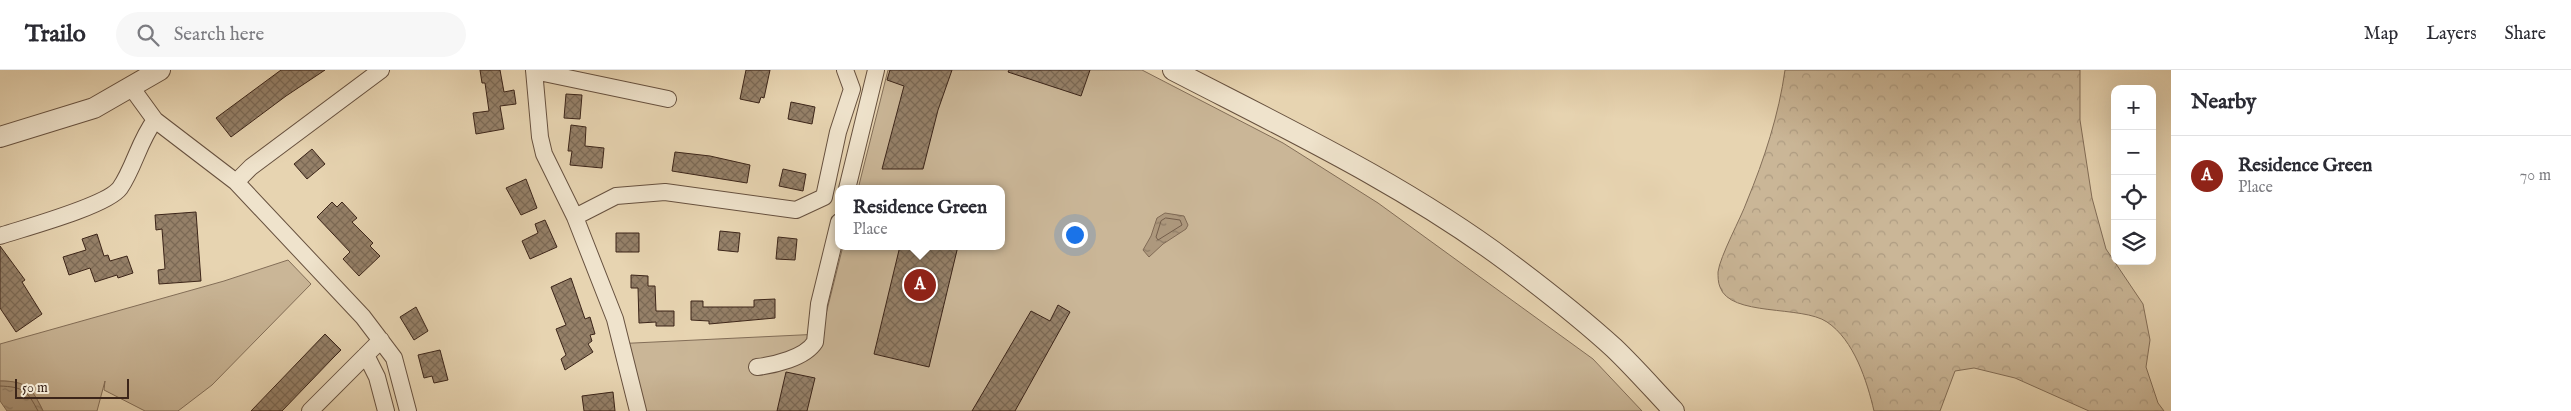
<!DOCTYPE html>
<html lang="en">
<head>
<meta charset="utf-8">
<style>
	body { margin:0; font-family:"IM FELL English",serif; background:#f7f7f7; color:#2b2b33 }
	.controls { position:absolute; right:15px; top:15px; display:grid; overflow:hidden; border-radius:10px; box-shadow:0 5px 20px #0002 }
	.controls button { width:45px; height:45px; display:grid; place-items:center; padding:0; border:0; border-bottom:1px solid #e1e1e2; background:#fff; color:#2b2b33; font:25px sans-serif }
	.scale { position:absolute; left:15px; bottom:12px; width:114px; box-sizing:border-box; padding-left:5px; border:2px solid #3c2519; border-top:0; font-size:14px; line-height:18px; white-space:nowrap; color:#3c2519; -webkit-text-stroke:4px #efe3cc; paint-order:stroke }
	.you { position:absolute; left:1074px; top:164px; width:18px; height:18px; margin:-12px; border:4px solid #fff; border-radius:50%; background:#1a73e8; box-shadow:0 0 0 8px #1a73e833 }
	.badge { display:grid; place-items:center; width:32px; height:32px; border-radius:50%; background:#8f2418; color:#fff; font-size:16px; font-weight:700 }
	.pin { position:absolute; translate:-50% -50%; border:2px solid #fff; box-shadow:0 1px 5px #0006 }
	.popup { position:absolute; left:835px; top:115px; width:170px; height:65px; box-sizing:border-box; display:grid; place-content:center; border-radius:10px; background:#fff; filter:drop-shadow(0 1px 4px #0005); font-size:16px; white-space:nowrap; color:#7c7c81 }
	.popup b { font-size:19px; color:#2b2b33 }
	.popup::after { content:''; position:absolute; left:50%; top:100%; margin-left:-10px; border:10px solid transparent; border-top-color:#fff }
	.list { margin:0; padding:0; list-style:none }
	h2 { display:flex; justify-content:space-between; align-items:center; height:65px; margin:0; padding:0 20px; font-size:21px }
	h2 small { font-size:16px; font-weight:400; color:#7c7c81 }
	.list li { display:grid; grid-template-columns:32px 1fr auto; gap:15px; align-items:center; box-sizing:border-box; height:80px; padding:0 20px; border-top:1px solid #e1e1e2 }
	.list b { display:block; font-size:19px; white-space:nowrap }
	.list p { margin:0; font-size:16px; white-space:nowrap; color:#7c7c81 }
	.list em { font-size:16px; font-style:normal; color:#7c7c81 }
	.icon { flex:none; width:28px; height:28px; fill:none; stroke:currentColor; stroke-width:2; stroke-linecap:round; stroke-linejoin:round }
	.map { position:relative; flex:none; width:2171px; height:341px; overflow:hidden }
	header { display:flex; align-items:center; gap:30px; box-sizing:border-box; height:70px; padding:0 25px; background:#fff; border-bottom:1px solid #e1e1e2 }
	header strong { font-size:24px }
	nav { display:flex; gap:28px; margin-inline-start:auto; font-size:18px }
	.search { width:350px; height:45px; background:#f7f7f7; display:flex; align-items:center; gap:12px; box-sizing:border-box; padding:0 18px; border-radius:28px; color:#7c7c81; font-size:19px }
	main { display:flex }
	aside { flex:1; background:#fff }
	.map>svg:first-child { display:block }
	.grass { fill:#cab697; stroke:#836e58 }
	.forest { fill:url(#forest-crowns); stroke:#836e58 }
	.water { fill:url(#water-ripples); stroke:#806a55 }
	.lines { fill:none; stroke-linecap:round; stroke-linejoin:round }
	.shore { stroke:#745e4b; stroke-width:1 }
	.building { fill:url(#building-cross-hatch); stroke:#3c2519 }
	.minor-casing { stroke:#67513f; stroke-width:18 }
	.tertiary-casing { stroke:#67513f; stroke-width:22 }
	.minor { stroke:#efe3cc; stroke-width:16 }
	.tertiary { stroke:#efe3cc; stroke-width:20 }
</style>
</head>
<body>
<header>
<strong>Trailo</strong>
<div class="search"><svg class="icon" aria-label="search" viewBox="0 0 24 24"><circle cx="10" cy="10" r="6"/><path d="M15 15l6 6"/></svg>Search here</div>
<nav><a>Map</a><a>Layers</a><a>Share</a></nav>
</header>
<main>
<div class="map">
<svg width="2171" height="341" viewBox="0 0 2171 341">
	<defs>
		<pattern id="forest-crowns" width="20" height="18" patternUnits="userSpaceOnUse" patternTransform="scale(1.25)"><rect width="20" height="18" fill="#cab697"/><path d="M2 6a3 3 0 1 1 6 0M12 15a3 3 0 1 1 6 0" fill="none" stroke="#ae9c82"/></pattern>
		<pattern id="water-ripples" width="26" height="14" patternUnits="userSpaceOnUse" patternTransform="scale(1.25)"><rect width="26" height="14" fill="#ad987d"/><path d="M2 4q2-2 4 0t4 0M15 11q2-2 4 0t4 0" fill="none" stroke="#8e7c66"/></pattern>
		<pattern id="building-cross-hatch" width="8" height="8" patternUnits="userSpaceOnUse" patternTransform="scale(1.25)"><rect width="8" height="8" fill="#958068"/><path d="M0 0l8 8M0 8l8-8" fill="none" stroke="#7b6955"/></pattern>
	</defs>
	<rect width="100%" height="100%" fill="#e7d4b1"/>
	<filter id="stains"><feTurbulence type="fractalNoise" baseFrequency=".004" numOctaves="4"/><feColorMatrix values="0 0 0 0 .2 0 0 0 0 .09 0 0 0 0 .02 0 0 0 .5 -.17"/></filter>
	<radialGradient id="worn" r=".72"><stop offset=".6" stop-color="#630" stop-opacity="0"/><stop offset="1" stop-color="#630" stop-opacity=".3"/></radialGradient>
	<!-- grass -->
	<path class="grass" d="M888,0h254l141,73 95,60 215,156 49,52h-1012l-17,-67 208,-10 22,-88h158v-57h-143z
		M288,190l23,24 -99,101 -34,26h-33l-41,-21 1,-9 -8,30h-54c-10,-21 -19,-30 -43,-30v-37l224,-63z"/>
	<!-- forest -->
	<path class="forest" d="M1785,0h295v50l12,78 14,51 37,55 7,36 -4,27 12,36 6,8h-75l-74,-33 -41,-10 -19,3 -15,40h-66c-7,-30 -20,-71 -47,-89 -25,-17 -97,-5 -107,-35 -2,-4 -2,-11 -2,-15 2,-16 23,-54 29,-71 17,-41 32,-87 38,-131z"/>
	<!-- water -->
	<path class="water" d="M1165,143l19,3 4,9 -2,4 -23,15 -14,13 -6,-7 8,-14 6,-18z
		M0,311c27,0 32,7 43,30h-36l-7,-10z"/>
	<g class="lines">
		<!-- shore -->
		<path class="shore" d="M1166,148l14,2 2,5 -24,15 -2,-3 5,-16z
			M0,316c23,1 27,4 38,25"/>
	</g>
	<!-- building -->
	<path class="building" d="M281,0h44l-39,26 -55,41 -15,-19z
		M480,0h20l4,22 10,-2 2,14 -16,2 4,23 -28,5 -3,-21 16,-2 -4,-28h-3z
		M746,0h24l-6,28 -3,-1 -2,6 -19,-4z
		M890,0h62l-14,40 -15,59h-41l22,-83 -17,-6z
		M1009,0h81l-9,26 -73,-24z
		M566,24l16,1 -2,24 -16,-1z
		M791,32l24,5 -3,17 -24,-5z
		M571,55l15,2 -1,19 19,2 -2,20 -32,-3 2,-14h-4z
		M312,79l13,15 -18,15 -13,-15z
		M675,82l35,4 40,9 -3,18 -75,-12z
		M783,99l23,5 -3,17 -24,-5z
		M526,109l11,29 -16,7 -15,-27z
		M332,132l5,5 5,-5 15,16 -5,4 21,21 -3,3 10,10 -21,20 -16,-17 7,-7 -33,-35z
		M196,142l5,69 -42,3 -1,-14 7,-1 -3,-40 -6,1 -1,-15z
		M545,150l12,27 -27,12 -8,-18 16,-8 -3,-9z
		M720,161l20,2 -2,19 -20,-2z
		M616,163h23v19h-23z
		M97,164l7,22 4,-1 2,6 17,-5 6,17 -15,5 -1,-3 -22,7 -5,-14 -21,7 -6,-18 23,-7 -4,-11z
		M778,167l19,2 -2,21 -19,-1z
		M0,176l25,34 -3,2 20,32 -26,18 -16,-24z
		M900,176h58l-29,121 -55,-13z
		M631,205l17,1v10h7l1,25h18v15h-18v-4l-17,1 -1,-35h-7z
		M571,208l14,41 5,-2 5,17 -5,1 2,6 -4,3 5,8 -28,18 -4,-11 5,-4 -10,-26 10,-4 -15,-38z
		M775,229v19l-66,6v-3l-18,-1v-19h12v6h51v-7z
		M1058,235l12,7 -55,99h-43l59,-100 19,10z
		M416,237l12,24 -14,9 -14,-23z
		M325,264l16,16 -8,8 -51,53h-31z
		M440,280l8,30 -14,3 -2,-7 -8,2 -6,-23z
		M786,302l29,6 -8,33h-30z
		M613,322l2,19h-31l-2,-15z"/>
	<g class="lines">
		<defs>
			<path id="minor" d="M534,0l6,67 4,17 31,63
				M534,1l134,28
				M131,17l24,33 81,62 127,135 31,41 14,53
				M236,112l15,-15 130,-97
				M847,119l29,-119
				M0,166c24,-8 107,-30 120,-48 14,-20 19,-47 35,-68
				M366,285l11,22 9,34
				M757,297c17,-2 48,-9 58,-25l4,-38 20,-82
				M310,341l71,-71
				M638,341l-23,-92 -40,-102 41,-21 49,-4 131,18 28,-13 14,-65 14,-43 -7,-19"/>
			<path id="tertiary" d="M1173,0c114,59 232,115 335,192 36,27 72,55 106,86 21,20 40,42 60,63
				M0,67l94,-29 66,-38"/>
		</defs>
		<!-- minor casing -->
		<use href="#minor" class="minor-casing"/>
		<!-- tertiary casing -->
		<use href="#tertiary" class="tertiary-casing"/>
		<!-- minor -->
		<use href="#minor" class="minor"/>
		<!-- tertiary -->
		<use href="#tertiary" class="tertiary"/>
	</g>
	<rect width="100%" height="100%" filter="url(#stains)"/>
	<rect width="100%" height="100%" fill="url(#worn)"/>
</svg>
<div class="controls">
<button>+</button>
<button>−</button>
<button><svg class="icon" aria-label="locate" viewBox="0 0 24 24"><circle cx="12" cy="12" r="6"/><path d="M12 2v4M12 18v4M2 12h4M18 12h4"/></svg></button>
<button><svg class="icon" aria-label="layers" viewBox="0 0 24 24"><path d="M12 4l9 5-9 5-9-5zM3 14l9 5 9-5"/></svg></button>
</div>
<div class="scale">50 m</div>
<div class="you"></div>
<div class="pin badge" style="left:920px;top:215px">A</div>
<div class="popup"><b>Residence Green</b>Place</div>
</div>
<aside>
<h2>Nearby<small></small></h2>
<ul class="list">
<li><span class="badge">A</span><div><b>Residence Green</b><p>Place</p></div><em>70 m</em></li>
</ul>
</aside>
</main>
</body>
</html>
